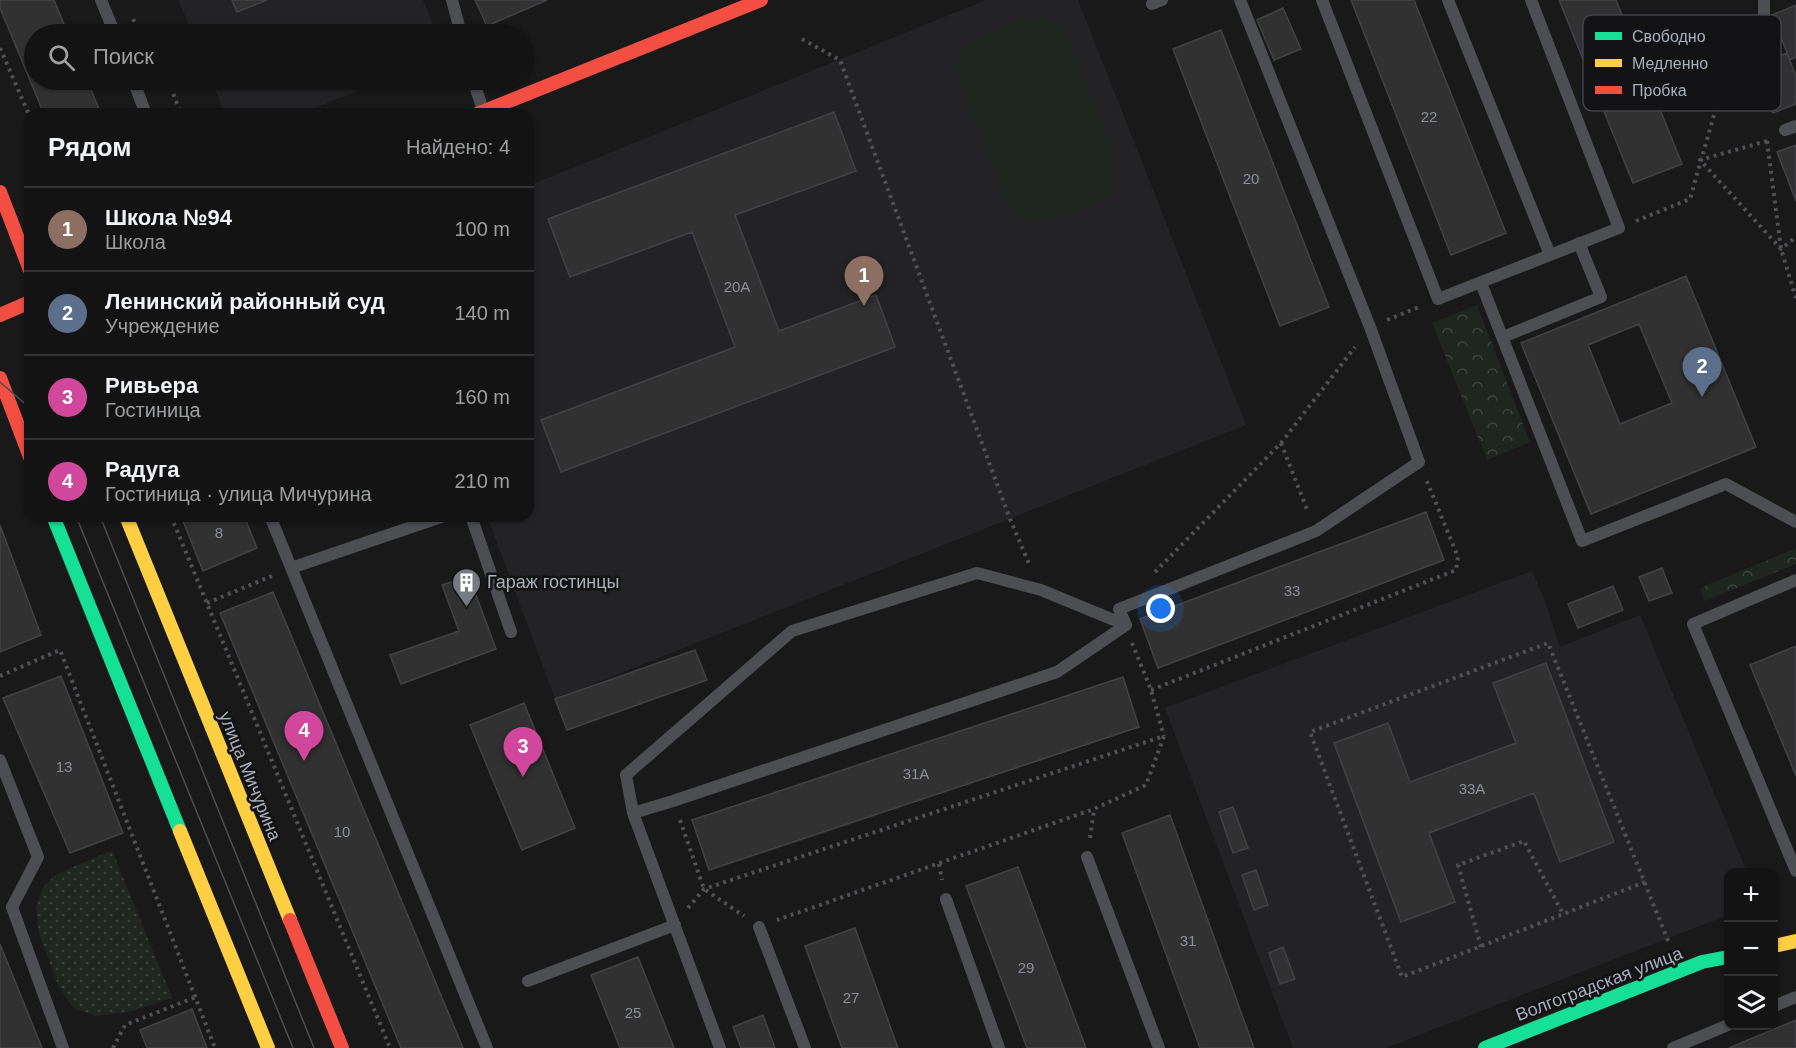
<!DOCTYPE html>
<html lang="ru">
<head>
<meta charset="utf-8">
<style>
	body { margin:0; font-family:Helvetica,sans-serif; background:#1c1c1c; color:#f1f3f6 }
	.controls { position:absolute; right:18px; bottom:18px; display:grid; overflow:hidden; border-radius:12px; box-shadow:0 2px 4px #0004 }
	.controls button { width:54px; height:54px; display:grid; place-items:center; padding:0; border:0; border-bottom:2px solid #323233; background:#131313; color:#f1f3f6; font:30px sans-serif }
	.you { position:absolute; left:1161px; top:609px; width:21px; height:21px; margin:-15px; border:4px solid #fff; border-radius:50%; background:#1a73e8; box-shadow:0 0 0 9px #1a73e833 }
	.badge { display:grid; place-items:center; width:39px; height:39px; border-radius:50%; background:#7c3aed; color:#fff; font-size:20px; font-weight:700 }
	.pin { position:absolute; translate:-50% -50px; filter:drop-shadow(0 2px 3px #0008) }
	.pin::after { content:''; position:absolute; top:32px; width:21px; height:18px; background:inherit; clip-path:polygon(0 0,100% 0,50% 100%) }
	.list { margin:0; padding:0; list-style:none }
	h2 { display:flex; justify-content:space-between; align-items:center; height:78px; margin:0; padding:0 24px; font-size:26px }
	h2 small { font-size:20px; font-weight:400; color:#9d9ea0 }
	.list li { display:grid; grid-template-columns:39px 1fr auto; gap:18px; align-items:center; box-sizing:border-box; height:84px; padding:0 24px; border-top:2px solid #323233 }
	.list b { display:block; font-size:22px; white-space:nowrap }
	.list p { margin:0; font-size:20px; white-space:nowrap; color:#9d9ea0 }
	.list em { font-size:20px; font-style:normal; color:#9d9ea0 }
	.icon { flex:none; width:33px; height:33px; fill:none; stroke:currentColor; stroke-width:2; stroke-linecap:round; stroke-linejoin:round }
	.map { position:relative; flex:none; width:1796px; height:1048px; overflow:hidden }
	.search { position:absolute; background:#131313; box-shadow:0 2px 4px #0004; left:24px; top:24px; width:510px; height:66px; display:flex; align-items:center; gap:15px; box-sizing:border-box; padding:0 21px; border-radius:33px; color:#9d9ea0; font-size:22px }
	.panel { position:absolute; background:#131313; box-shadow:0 2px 4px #0004; left:24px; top:108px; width:510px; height:414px; border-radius:18px }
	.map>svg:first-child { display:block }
	.built { fill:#232325 }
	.green { fill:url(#green-dots) }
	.forest { fill:url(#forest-crowns) }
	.pitch { fill:#1f2620 }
	.building { fill:#313131; stroke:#414245; stroke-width:1.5; fill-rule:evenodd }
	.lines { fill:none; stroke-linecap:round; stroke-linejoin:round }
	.path { stroke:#4f5054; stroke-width:4; stroke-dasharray:3 4.5; stroke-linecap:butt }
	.lane { stroke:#4d4e52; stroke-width:12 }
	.fast { stroke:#16e098; stroke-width:14 }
	.slow { stroke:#ffcf43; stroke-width:14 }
	.jam { stroke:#f24e42; stroke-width:14 }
	.tram { stroke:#4d4e51; stroke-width:1.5 }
	.labels { text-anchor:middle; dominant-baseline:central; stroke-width:5; stroke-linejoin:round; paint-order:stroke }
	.number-label { font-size:15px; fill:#8c8f98 }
	.poi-label { font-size:18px; fill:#aaaeba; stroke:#131315; text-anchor:start }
	.street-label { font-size:18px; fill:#aaaeba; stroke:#131315 }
	.key { fill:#131315; stroke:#404247; stroke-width:1.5 }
	.key-label { font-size:16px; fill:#aaaeba }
</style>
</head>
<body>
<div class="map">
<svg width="1796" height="1048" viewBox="0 0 1796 1048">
	<defs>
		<pattern id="green-dots" width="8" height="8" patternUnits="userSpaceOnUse" patternTransform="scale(1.5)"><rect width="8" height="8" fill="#1f2620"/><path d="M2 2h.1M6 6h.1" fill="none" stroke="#3d433e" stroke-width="1.8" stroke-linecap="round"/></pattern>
		<pattern id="forest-crowns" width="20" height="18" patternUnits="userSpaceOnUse" patternTransform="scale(1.5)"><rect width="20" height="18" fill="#1f2620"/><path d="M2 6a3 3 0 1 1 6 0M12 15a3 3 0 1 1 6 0" fill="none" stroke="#3d433e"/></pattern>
	</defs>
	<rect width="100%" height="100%" fill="#191919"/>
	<!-- built -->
	<path class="built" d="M178,0h245l14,34h-244z
		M986,0h92l168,425 -691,274 -68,-183h41v-330z
		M211,80h173l-84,34h-75z
		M1532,571l13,30 15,46 80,-32 107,257h-19v43l-342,133h-93l-128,-340z"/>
	<!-- green -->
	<path class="green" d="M112,850l60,148 -43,14 -33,4 -23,-8 -15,-23 -19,-52 -3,-25 7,-20 12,-13z"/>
	<!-- forest -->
	<path class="forest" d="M1477,305l53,137 -43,18 -55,-137z
		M1796,548v16l-91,37 -5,-13z"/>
	<!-- pitch -->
	<path class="pitch" d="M1031,17c17,-1 28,5 37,20l49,123c2,11 2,21 -4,31 -8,11 -68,35 -81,32 -11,-2 -18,-10 -24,-20l-49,-123c-6,-32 11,-39 37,-49 12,-5 23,-9 35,-14z"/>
	<!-- building -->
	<path class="building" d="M0,0h54l14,34h-34v46h53l14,34h-57l-44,-106z
		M232,0h35l-30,12z
		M475,0h72l-60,26z
		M1351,0h63l92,233 -55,22z
		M1559,0h57l66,164 -49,19z
		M1796,5v52l-6,3 -18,-45z
		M1283,8l18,41 -27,11 -17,-40z
		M1221,30l108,277 -49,19 -107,-277z
		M1787,53l9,23v28l-23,9 -19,-46z
		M834,112l22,59 -121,44 44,116 97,-36 19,52 -334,125 -20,-52 194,-73 -43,-115 -122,45 -22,-58z
		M1796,145v56l-19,-49z
		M1686,276l70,171 -165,67 -70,-171zM1639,324l33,79 -52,21 -32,-79z
		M1426,512l18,48 -286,108 -18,-49z
		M181,516h63l13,32 -54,23z
		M0,525l41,110 -41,17z
		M1662,568l10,25 -23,8 -10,-24z
		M469,576l27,73 -95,35 -11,-29 69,-24 -17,-46z
		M1613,586l10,24 -45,18 -10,-24z
		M273,592l190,456h-62l-181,-435z
		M1796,646v130l-46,-111z
		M695,650l12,30 -140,50 -12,-31z
		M1546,663l68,179 -54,20 -26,-69 -105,40 26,69 -54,20 -67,-179 54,-20 22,59 106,-39 -23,-60z
		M61,676l62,157 -53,20 -67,-155z
		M1123,677l16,50 -430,143 -17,-50z
		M524,703l51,125 -53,22 -52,-125z
		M1233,807l15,41 -15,5 -14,-41z
		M1170,815l84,233h-54l-78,-215z
		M1018,867l68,181h-59l-61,-162z
		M1256,870l12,35 -14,5 -12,-35z
		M855,928l43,120h-56l-37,-102z
		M0,944l42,104h-42z
		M1283,947l12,32 -15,5 -11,-31z
		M638,957l36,91h-54l-29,-73z
		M192,1009l15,39h-60l-7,-18z
		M763,1015l12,33h-34l-8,-21z
		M1796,1020v28h-67z"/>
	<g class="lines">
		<!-- path -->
		<path class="path" d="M133,19l9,15
			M802,39l38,21 170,459 20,47
			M0,48l30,69
			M168,80l13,34
			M1767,141l-67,19 81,89 15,-12
			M1767,141l14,108 15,49
			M1636,221l54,-22 52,-182
			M1387,320l32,-13
			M1281,443l27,69
			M171,516l219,532
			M1155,572l126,-129 74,-96
			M207,603l65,-27
			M1132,643l19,47 13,46
			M0,676l60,-26 155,398
			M1151,690l305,-120 2,-13 -32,-78
			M680,820l24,69 40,27
			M1090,838l4,-28
			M939,864l3,16
			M1645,882l-243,95 -92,-245 238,-89 121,300
			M688,908l16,-19 460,-153 -18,49 -52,24 -317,111
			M1481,947l-23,-82 66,-24 39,73
			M113,1048l12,-23 71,-28"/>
		<!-- lane -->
		<path class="lane" d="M101,0l14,34
			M452,0l9,34
			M1322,0l116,299 112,-44
			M1448,0l102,255 69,-27 -88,-228
			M1764,0v47
			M1152,4l10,-4
			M133,80l13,34
			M473,80l10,30
			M1785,130l11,-4
			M1481,283l101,258 144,-57 70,38
			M1503,337l98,-40 -22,-54
			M270,516l217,532
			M471,516l40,116
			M291,568l153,-52
			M1796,580l-103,44 103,247
			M0,760l38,97 -26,50 51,141
			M633,813l-7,-38 166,-144 185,-58 64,17 85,35
			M1087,857l72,191
			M946,899l53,149
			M759,927l46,121
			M528,981l147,-56
			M1774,1006l22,-9
			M720,1048l-87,-235 40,-12 384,-129 69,-47 -7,-16 197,-78 103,-69 -49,-135 -130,-327
			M1673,1048l55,-23"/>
		<!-- fast -->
		<path class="fast" d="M53,516l127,315
			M1485,1048l217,-86 26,-5"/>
		<!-- slow -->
		<path class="slow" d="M126,516l164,404
			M180,831l88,217
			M1774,946l22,-5"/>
		<!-- jam -->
		<path class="jam" d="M477,114l284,-114
			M0,192l30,78
			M0,315l30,-13
			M0,378l30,79
			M290,920l52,128"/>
		<!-- tram -->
		<path class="tram" d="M0,382l30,26
			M76,516l217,532
			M100,516l214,532"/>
	</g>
	<!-- icons -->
	<defs>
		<symbol id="building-pin" viewBox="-11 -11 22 30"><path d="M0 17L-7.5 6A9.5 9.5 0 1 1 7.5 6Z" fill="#777a82" stroke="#131315"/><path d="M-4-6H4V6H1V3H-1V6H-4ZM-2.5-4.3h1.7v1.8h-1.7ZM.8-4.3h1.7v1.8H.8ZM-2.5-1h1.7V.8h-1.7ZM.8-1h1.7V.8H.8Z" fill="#fff"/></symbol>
	</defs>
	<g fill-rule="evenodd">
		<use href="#building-pin" x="450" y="566" width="33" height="45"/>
	</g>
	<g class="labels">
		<!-- number labels -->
		<g class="number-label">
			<text x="1429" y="116">22</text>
			<text x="1251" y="178">20</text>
			<text x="737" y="286">20А</text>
			<text x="219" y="532">8</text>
			<text x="1292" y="590">33</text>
			<text x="64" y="766">13</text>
			<text x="916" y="773">31А</text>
			<text x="1472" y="788">33А</text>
			<text x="342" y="831">10</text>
			<text x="1188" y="940">31</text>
			<text x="1026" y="967">29</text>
			<text x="851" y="997">27</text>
			<text x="633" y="1012">25</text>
		</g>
		<!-- poi labels -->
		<g class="poi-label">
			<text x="487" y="582">Гараж гостинцы</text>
		</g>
		<!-- street labels -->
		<g class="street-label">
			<text transform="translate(250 776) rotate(68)">улица Мичурина</text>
			<text transform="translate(1599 984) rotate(-21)">Волгоградская улица</text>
		</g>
	</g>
	<!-- legend -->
	<rect x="1583" y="15" width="198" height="96" rx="9" class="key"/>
	<rect x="1595" y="32" width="27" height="8" fill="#16e098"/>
	<rect x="1595" y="59" width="27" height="8" fill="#ffcf43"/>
	<rect x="1595" y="86" width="27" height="8" fill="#f24e42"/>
	<g class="key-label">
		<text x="1632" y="42">Свободно</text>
		<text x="1632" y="69">Медленно</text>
		<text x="1632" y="96">Пробка</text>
	</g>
</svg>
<div class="controls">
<button>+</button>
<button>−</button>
<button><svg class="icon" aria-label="layers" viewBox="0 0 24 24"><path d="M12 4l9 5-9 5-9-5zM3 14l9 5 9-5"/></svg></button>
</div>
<div class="you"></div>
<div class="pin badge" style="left:864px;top:306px;background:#8d6e63">1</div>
<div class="pin badge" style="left:1702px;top:397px;background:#5c6f8a">2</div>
<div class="pin badge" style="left:523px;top:777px;background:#d1479c">3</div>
<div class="pin badge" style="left:304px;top:761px;background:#d1479c">4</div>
<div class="search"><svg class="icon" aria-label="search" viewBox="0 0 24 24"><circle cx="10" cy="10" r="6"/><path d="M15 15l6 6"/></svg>Поиск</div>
<section class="panel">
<h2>Рядом<small>Найдено: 4</small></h2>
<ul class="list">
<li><span class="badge" style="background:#8d6e63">1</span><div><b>Школа №94</b><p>Школа</p></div><em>100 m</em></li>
<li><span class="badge" style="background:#5c6f8a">2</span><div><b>Ленинский районный суд</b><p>Учреждение</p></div><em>140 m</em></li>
<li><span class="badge" style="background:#d1479c">3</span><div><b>Ривьера</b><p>Гостиница</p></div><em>160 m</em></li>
<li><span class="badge" style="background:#d1479c">4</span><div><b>Радуга</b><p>Гостиница · улица Мичурина</p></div><em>210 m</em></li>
</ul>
</section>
</div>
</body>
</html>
